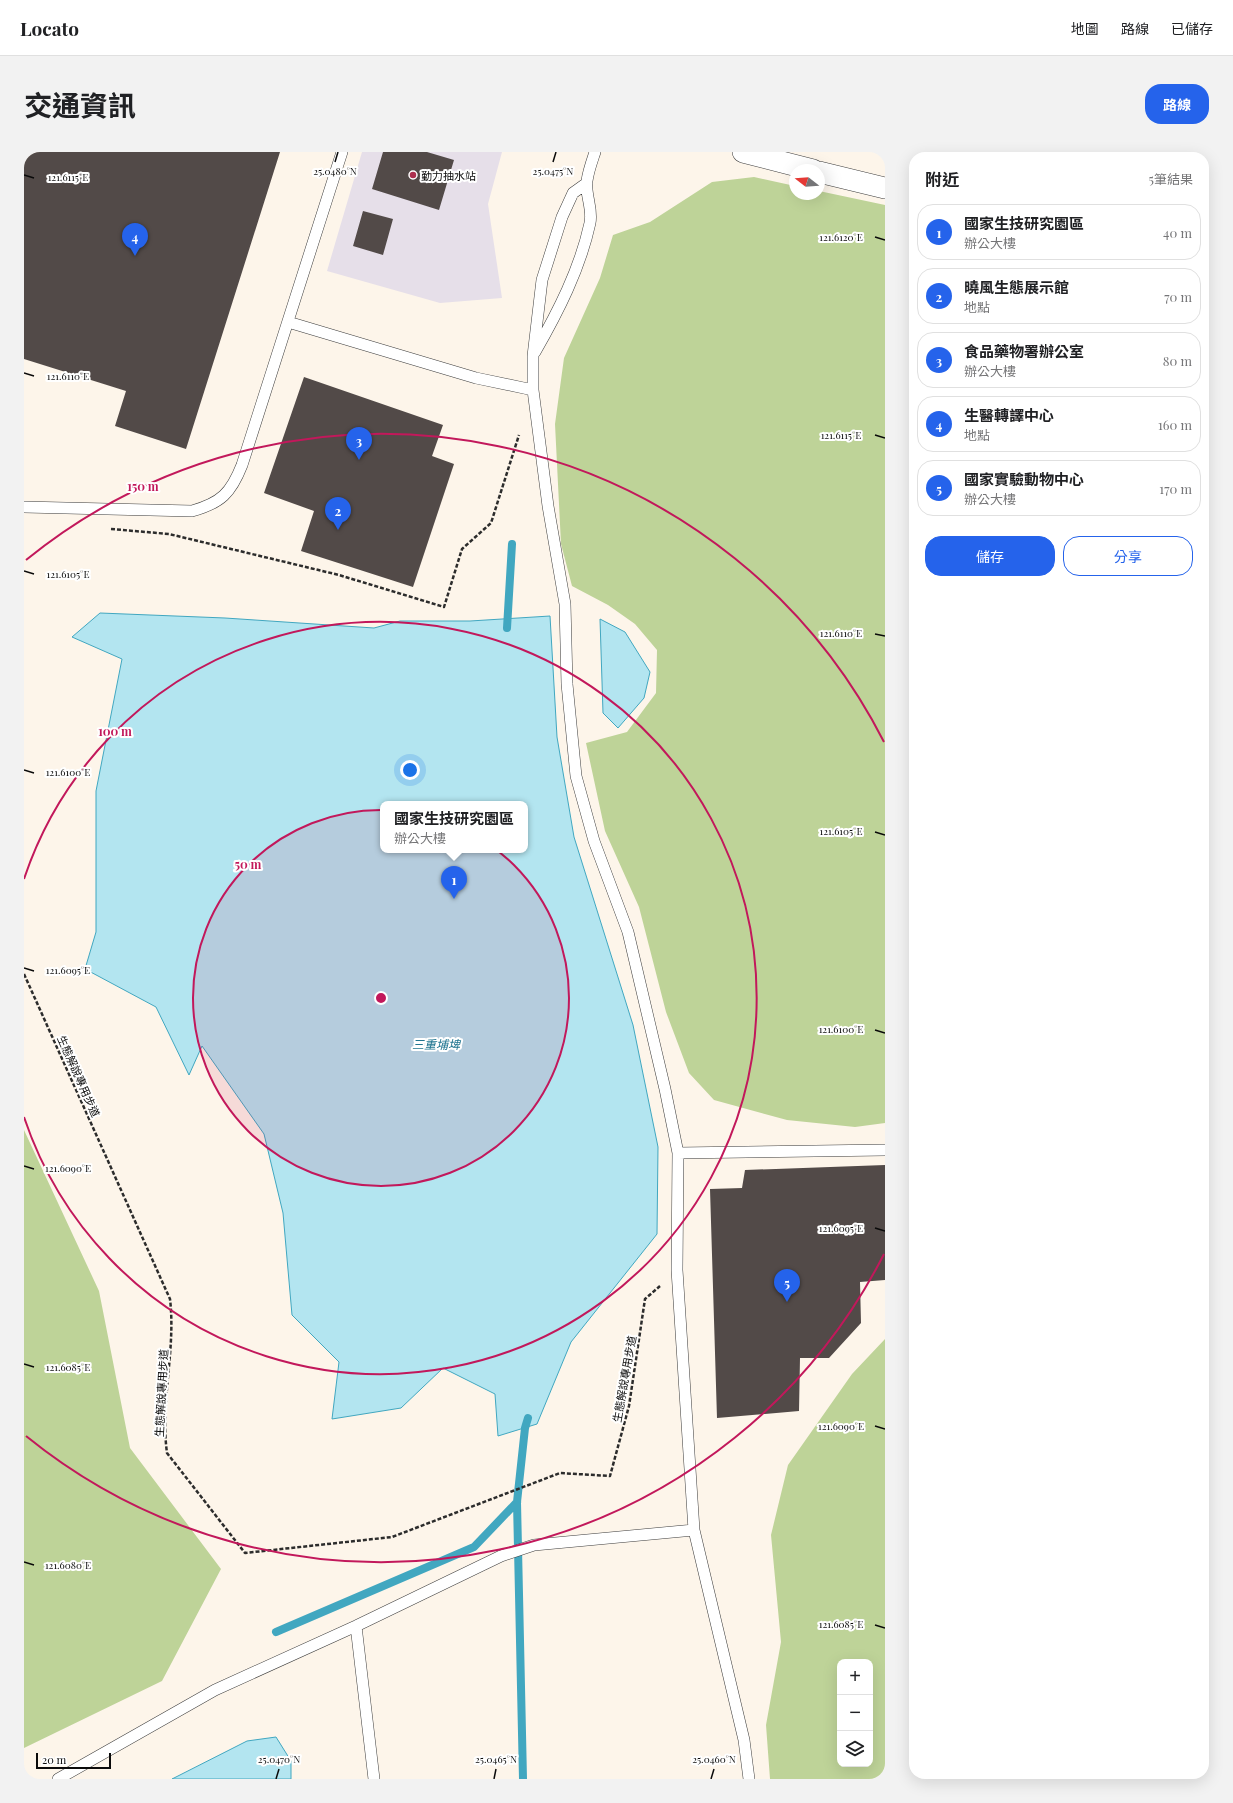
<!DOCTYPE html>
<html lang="zh-TW">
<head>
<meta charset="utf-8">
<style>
	body { margin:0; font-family:"Playfair Display","Noto Sans TC",serif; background:#f2f2f2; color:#202124 }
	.controls { position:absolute; right:12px; bottom:12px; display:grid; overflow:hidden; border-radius:8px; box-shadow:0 4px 16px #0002 }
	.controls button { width:36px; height:36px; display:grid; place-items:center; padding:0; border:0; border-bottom:1px solid #e0e0e0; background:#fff; color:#202124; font:20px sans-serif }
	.compass { position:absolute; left:765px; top:12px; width:36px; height:36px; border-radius:50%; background:#fff; box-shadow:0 4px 16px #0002; rotate:287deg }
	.scale { position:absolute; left:12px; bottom:10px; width:75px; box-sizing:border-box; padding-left:4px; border:2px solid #0a0a0a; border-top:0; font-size:11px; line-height:14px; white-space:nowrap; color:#0a0a0a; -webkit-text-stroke:3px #fff; paint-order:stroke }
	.you { position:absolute; left:386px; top:618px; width:14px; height:14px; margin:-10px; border:3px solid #fff; border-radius:50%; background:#1a73e8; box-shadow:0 0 0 6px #1a73e833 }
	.badge { display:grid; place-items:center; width:26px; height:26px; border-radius:50%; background:#2563eb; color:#fff; font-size:13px; font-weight:700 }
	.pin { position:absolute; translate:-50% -33px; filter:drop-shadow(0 1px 2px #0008) }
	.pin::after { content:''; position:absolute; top:21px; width:14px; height:12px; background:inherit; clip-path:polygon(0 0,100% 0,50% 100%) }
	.popup { position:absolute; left:356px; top:649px; width:148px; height:52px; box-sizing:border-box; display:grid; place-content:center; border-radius:8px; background:#fff; filter:drop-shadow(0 1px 3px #0005); font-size:13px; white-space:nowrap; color:#757577 }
	.popup b { font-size:15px; color:#202124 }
	.popup::after { content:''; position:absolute; left:50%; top:100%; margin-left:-8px; border:8px solid transparent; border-top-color:#fff }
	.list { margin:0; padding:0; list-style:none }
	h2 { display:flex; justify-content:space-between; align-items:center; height:52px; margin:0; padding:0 16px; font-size:17px }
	h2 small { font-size:13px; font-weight:400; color:#757577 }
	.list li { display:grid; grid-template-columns:26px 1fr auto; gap:12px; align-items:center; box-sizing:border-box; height:56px; margin:0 8px 8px; padding:0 8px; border:1px solid #e0e0e0; border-radius:16px }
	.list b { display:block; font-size:15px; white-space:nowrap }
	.list p { margin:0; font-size:13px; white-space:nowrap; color:#757577 }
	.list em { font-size:13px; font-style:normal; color:#757577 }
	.actions { display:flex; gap:8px; padding:12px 16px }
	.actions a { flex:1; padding:9px 0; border:1px solid #2563eb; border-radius:16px; text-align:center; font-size:14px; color:#2563eb }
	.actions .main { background:#2563eb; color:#fff }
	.icon { flex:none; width:22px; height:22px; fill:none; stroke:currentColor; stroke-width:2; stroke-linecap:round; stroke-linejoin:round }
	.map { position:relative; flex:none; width:861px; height:1627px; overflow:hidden; border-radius:16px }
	header { display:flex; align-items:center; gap:24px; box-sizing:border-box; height:56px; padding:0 20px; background:#fff; border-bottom:1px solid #e0e0e0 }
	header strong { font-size:19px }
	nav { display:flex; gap:22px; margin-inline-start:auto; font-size:14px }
	.intro { display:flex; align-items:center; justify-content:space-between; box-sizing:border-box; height:96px; padding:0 24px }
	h1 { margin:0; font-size:28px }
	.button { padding:10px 18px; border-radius:16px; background:#2563eb; color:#fff; font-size:14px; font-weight:700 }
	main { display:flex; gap:24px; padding:0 24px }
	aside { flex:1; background:#fff; border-radius:16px; box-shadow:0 4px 16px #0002 }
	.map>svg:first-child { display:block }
	.industrial { fill:#e6dfe9 }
	.forest { fill:#bed398; fill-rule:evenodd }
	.water { fill:#b3e5f0; stroke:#41a7c0; fill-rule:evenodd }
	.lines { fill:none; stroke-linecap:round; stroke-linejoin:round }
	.stream { stroke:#41a7c0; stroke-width:8 }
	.building { fill:#524a48 }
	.service-casing { stroke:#3d3d3d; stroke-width:12 }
	.minor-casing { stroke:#3d3d3d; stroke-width:22 }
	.path { stroke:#2c2c2c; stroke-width:2.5; stroke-dasharray:4 2; stroke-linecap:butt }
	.service { stroke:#fff; stroke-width:11 }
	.minor { stroke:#fff; stroke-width:21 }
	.ticks { fill:none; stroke:#0a0a0a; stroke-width:1.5 }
	.ring { fill:none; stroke:#c2185b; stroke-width:2 }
	.poi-dot { fill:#ad304f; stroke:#fff; stroke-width:1.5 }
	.labels { text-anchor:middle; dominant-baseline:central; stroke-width:4; stroke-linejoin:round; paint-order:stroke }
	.poi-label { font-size:11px; fill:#0a0a0a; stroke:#fff; text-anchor:start }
	.street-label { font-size:11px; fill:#0a0a0a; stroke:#fff }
	.water-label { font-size:12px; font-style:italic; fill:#207590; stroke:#fff }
	.ticks-label { font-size:10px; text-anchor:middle; fill:#0a0a0a; stroke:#fff; stroke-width:4; stroke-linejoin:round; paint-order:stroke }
	.centre { fill:#c2185b; stroke:#fff; stroke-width:2 }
	.ring-label { font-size:12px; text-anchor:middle; font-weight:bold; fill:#c2185b; stroke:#fff; stroke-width:4; stroke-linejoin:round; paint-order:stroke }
</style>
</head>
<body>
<header>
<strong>Locato</strong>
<nav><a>地圖</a><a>路線</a><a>已儲存</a></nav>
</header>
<div class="intro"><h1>交通資訊</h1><a class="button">路線</a></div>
<main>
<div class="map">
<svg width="861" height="1627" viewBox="0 0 861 1627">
	<rect width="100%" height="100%" fill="#fdf5ea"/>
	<!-- industrial -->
	<path class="industrial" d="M338,0h140l-14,52 14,94 -62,5 -113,-32z"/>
	<!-- forest -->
	<path class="forest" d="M730,25l41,9v8h24v-3l66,14v918l-30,4 -68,-7 -73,-20 -25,-27 -23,-61 -27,-105 -34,-76 -19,-88 41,-11 29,-39 1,-43 -22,-26 -27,-19 -36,-19 -11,-42 -6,-120 9,-66 36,-80 13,-43 37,-13 62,-40z
		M0,978l75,161 31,157 91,121 -59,112 -138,67z
		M861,1187v440h-115l-4,-54 15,-83 -10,-107 17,-70 64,-91zM816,1510h30v102h-30z"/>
	<!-- water -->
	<path class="water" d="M76,461l125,5 149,10 26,-7h70l80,-5 7,121 17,100 59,188 25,122 -1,87 -86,108 -34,82 -39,12 -3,-42 -52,-26 -42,40 -69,11 7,-57 -47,-47 -9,-102 -19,-79 -62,-88 -13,29 -33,-68 -71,-38 11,-37v-141l26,-132 -50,-22zM359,652h142v46h-142z
		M576,467l25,13 25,40 -6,26 -26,30 -15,-15z
		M252,1585l15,24v18h-119l75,-38z"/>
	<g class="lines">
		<!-- stream -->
		<path class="stream" d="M483,476l5,-84
			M252,1480l198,-85 43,-45
			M499,1627l-6,-277 8,-74 3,-10"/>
	</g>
	<!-- building -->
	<path class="building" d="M0,0h256l-94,297 -71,-23 11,-35 -102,-32z
		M359,0h44l27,8 -15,50 -67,-21z
		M339,59l30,8 -10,36 -30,-9z
		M280,225l139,48 -11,31 22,8 -41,123 -112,-36 13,-40 -50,-18z
		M861,1013v115l-25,2 1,41 -32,35h-29l-1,53 -82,7 -7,-229 32,-1 3,-18z"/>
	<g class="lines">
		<defs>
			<path id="service" d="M563,31l-14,10 -11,24 -20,63 -9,76v34l15,116 17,98 2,80 9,92 18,65 34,91 37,157 13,64 -1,117 17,260 50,210 5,39
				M264,170l188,56 57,12
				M511,200c23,-40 45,-83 55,-129 3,-15 -5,-28 -3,-42 1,-9 5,-20 8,-29
				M0,355l168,4c29,-8 39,-18 50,-46l100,-313
				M654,1001l207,-3
				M332,1474l18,153
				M34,1627l157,-89 141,-64 145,-70 33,-11 160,-15"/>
			<path id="minor" d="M719,0l70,18
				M795,20l66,16"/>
		</defs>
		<!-- service casing -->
		<use href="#service" class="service-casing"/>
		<!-- minor casing -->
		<use href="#minor" class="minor-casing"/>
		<!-- path -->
		<path class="path" d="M87,377l58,5 170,41 105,32 18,-58 29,-26 28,-88
			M0,822l146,325c6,51 -10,103 -3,154l78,100 147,-16 168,-64 50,3 19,-70 16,-107 15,-13"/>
		<!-- service -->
		<use href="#service" class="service"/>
		<!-- minor -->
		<use href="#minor" class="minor"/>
	</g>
	<!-- ticks -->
	<path class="ticks" d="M311,10l3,-10M529,10l3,-10M0,23l10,3M851,85l10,3M0,221l10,3M851,283l10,3M0,419l10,3M851,482l10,2M0,618l10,3M851,680l10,3M0,816l10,3M851,878l10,3M0,1014l10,3M851,1076l10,3M0,1212l10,3M851,1274l10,3M0,1410l10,3M851,1473l10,3M252,1627l3,-10M470,1627l2,-10M687,1627l3,-10"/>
	<!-- distance rings -->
	<circle cx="357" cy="846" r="188" fill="#c2185b" fill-opacity=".12"/>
	<g class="ring">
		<circle cx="357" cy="846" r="188"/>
		<path d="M0 727A376 376 0 1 1 0 965"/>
		<path d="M860 1102A564 564 0 0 1 2 1284M2 408A564 564 0 0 1 860 590"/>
	</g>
	<!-- markers -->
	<circle class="poi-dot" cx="389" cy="23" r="4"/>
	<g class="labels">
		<!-- poi labels -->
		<g class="poi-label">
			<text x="397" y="23">勤力抽水站</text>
		</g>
		<!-- street labels -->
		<g class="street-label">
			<text transform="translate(55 924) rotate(66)">生態解說專用步道</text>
			<text transform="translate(600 1227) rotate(-80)">生態解說專用步道</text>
			<text transform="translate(137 1241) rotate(-87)">生態解說專用步道</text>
		</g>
		<!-- water labels -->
		<g class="water-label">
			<text x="412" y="892">三重埔埤</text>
		</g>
	</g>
	<g class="ticks-label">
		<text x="311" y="23">25.0480°N</text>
		<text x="529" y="23">25.0475°N</text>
		<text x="44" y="29">121.6115°E</text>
		<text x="817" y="89">121.6120°E</text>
		<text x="44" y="228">121.6110°E</text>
		<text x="817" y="287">121.6115°E</text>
		<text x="44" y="426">121.6105°E</text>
		<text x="817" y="485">121.6110°E</text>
		<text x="44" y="624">121.6100°E</text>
		<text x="817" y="683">121.6105°E</text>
		<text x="44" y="822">121.6095°E</text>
		<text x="817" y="881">121.6100°E</text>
		<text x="44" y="1020">121.6090°E</text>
		<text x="817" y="1080">121.6095°E</text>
		<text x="44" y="1219">121.6085°E</text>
		<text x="817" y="1278">121.6090°E</text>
		<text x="44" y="1417">121.6080°E</text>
		<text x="817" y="1476">121.6085°E</text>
		<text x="255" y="1611">25.0470°N</text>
		<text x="472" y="1611">25.0465°N</text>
		<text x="690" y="1611">25.0460°N</text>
	</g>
	<circle cx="357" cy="846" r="6" class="centre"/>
	<g class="ring-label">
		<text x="119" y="339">150 m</text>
		<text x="91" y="584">100 m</text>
		<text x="224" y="717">50 m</text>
	</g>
</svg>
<div class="controls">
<button>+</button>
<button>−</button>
<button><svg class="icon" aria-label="layers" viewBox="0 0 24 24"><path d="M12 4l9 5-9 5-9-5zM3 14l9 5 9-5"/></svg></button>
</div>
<svg class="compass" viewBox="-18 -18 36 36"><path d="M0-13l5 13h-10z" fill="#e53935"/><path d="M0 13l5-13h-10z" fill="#757577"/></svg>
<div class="scale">20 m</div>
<div class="you"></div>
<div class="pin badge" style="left:430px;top:747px">1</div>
<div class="popup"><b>國家生技研究園區</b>辦公大樓</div>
<div class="pin badge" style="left:314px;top:378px">2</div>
<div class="pin badge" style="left:335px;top:308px">3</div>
<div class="pin badge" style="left:111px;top:104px">4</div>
<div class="pin badge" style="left:763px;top:1150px">5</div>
</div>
<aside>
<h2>附近<small>5筆結果</small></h2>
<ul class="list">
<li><span class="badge">1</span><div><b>國家生技研究園區</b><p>辦公大樓</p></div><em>40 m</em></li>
<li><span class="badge">2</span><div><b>曉風生態展示館</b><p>地點</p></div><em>70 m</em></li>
<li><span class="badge">3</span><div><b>食品藥物署辦公室</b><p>辦公大樓</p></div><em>80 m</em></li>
<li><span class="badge">4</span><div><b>生醫轉譯中心</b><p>地點</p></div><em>160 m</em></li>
<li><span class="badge">5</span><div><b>國家實驗動物中心</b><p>辦公大樓</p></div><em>170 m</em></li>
</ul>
<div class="actions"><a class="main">儲存</a><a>分享</a></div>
</aside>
</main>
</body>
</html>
